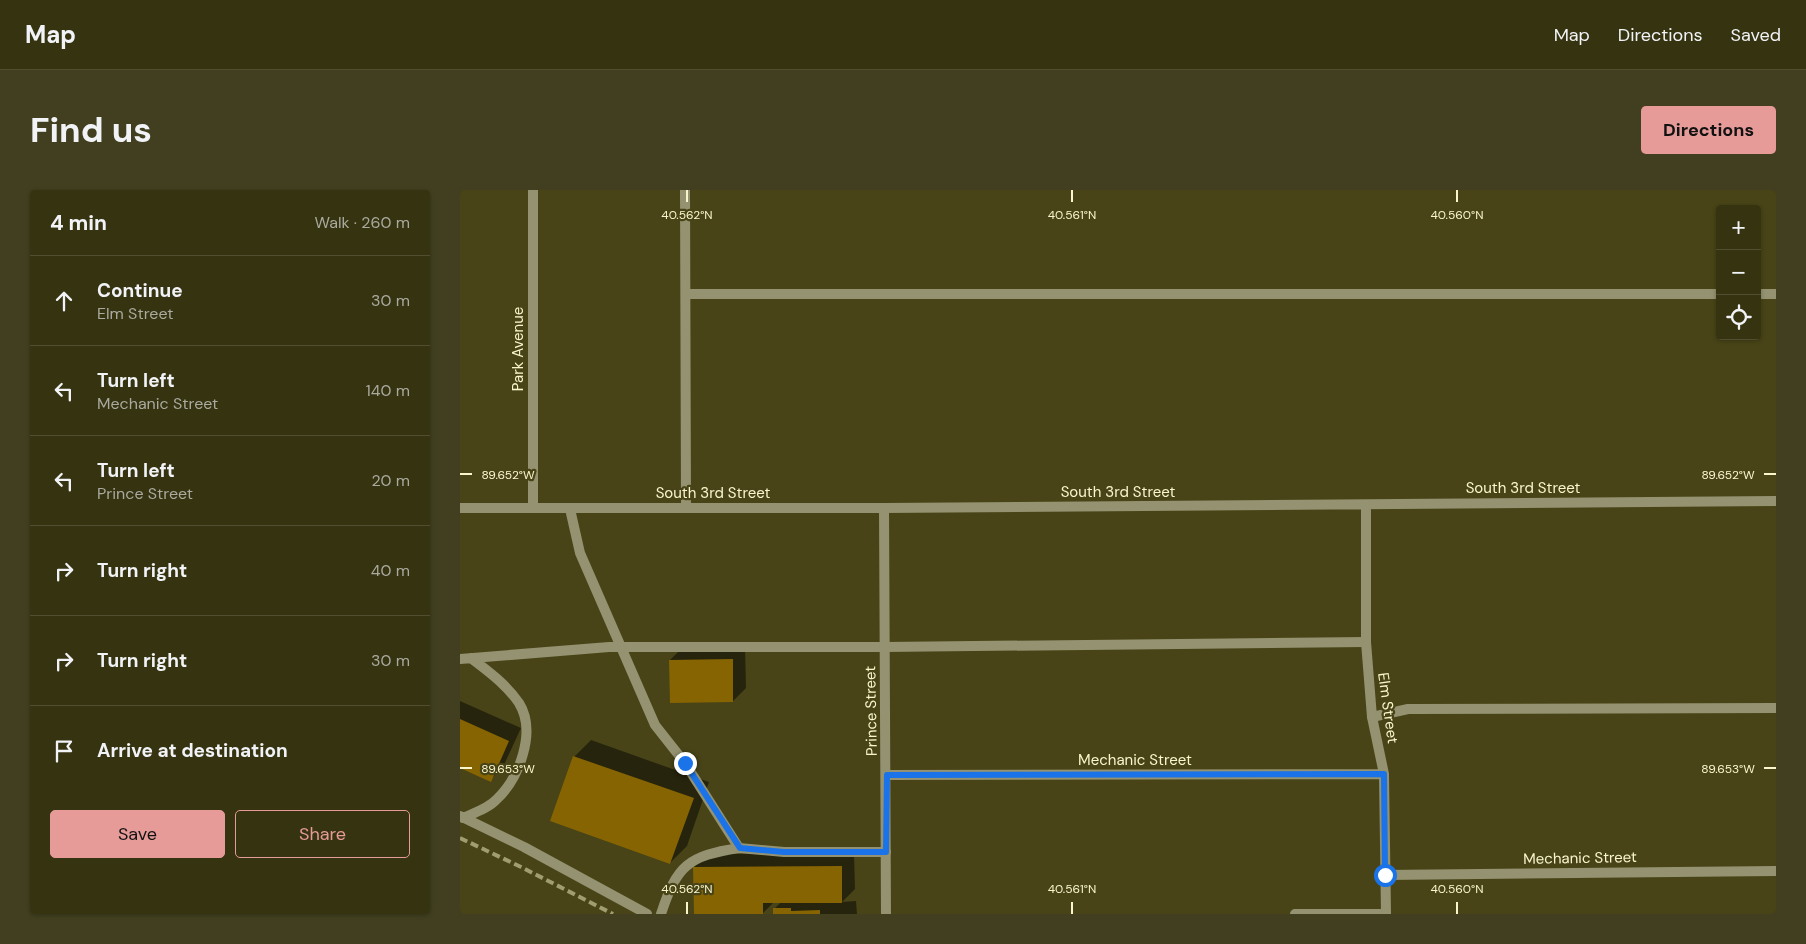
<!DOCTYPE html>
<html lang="en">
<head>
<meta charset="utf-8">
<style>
	body { margin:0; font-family:"DM Sans",sans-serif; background:#413f1f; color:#f1f3f6 }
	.controls { position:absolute; right:15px; top:15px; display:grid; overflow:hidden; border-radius:5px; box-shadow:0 1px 4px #0004 }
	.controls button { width:45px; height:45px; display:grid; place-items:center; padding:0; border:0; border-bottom:1px solid #504e31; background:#363311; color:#f1f3f6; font:25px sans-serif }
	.stop { position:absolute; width:15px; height:15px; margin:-11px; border:4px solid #1a73e8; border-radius:50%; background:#fff }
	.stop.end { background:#1a73e8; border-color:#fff; box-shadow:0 1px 5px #0008 }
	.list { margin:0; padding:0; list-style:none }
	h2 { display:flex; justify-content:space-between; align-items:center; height:65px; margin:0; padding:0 20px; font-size:21px }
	h2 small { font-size:16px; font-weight:400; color:#aaaa9f }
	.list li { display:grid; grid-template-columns:32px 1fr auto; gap:15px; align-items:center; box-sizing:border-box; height:90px; padding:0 20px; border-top:1px solid #504e31 }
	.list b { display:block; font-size:19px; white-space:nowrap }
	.list p { margin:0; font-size:16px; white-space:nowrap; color:#aaaa9f }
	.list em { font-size:16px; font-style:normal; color:#aaaa9f }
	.actions { display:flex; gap:10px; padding:15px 20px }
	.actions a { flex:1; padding:11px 0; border:1px solid #e69b98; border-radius:5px; text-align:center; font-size:18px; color:#e69b98 }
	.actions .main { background:#e69b98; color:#111 }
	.icon { flex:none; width:28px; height:28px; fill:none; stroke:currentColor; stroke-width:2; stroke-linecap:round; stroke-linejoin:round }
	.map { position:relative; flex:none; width:1316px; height:724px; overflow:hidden; border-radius:5px }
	header { display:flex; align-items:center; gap:30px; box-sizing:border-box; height:70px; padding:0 25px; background:#363311; border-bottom:1px solid #504e31 }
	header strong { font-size:24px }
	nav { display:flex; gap:28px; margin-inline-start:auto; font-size:18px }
	.intro { display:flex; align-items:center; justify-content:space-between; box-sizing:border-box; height:120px; padding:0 30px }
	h1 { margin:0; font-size:35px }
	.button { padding:12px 22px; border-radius:5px; background:#e69b98; color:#111; font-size:18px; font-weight:700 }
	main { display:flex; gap:30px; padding:0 30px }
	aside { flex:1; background:#363311; border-radius:5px; box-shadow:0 1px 4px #0004 }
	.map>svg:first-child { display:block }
	.shadow { fill:#0007 }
	.building { fill:#876402 }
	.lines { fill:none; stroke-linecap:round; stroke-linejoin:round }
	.lane { stroke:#949270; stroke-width:10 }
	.street { stroke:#949270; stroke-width:10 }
	.rail { stroke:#a09d71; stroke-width:4; stroke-dasharray:8 4; stroke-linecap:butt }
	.route { stroke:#1a73e8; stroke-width:6 }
	.ticks { fill:none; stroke:#f9f6cd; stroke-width:2 }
	.labels { text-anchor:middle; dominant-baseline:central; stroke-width:4.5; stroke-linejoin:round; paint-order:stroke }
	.street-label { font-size:15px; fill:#f9f6cd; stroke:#484417 }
	.ticks-label { font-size:12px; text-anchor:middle; fill:#f9f6cd; stroke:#484417; stroke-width:4.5; stroke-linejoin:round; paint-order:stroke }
</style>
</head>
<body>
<header>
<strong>Map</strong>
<nav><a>Map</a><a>Directions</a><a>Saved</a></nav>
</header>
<div class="intro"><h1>Find us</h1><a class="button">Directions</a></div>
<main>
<aside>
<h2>4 min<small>Walk · 260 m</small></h2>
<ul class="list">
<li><svg class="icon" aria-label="ahead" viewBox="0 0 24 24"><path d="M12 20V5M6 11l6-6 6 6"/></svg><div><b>Continue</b><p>Elm Street</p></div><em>30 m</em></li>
<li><svg class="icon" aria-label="left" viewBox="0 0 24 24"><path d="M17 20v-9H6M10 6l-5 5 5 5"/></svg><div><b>Turn left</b><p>Mechanic Street</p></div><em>140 m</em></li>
<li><svg class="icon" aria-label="left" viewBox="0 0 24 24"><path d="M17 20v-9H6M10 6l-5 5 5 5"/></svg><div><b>Turn left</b><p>Prince Street</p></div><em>20 m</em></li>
<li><svg class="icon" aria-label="right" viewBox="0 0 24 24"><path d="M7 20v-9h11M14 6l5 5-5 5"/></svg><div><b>Turn right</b></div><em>40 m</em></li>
<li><svg class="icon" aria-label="right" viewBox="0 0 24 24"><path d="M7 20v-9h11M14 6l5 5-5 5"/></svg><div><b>Turn right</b></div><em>30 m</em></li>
<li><svg class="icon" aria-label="arrive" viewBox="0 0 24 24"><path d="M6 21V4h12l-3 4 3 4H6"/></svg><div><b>Arrive at destination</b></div></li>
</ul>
<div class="actions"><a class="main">Save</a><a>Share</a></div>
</aside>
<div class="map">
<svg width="1316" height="724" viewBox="0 0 1316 724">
	<rect width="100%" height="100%" fill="#484417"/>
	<!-- shadow -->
	<path class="shadow" d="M285,456l1,42 -13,13 -63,-41 13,-13z
		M0,511l61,27 -18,39 -13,13 -30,-13z
		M131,550l118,42 -22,64 -17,17 -96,-106z
		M247,664h147l1,35 -13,13 14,-1 1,13h-83v-5l7,-7h-7l-12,12 -68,-47z"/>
	<!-- building -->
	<path class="building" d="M273,469v43l-63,1 -1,-43z
		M0,529l49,22 -18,41 -31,-14z
		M113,566l121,42 -24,66 -120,-43z
		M382,676v37h-79v11h-69l-1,-47z
		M313,718h18v3l29,-1v4h-47z"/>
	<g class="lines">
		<!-- lane -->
		<path class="lane" d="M225,0l1,318
			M227,104h1033
			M1297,104h19
			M110,319l10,44 75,172 30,38 54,85 45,4h102
			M0,469l149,-12h276l481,-5
			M912,527l36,-8 368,-1
			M0,626l64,31 123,67
			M3,628c11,-5 26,-10 34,-19 22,-21 40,-67 22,-96 -13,-19 -30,-31 -48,-45
			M201,724c16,-49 27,-58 78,-66
			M835,724h91"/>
		<!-- street -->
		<path class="street" d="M73,0v318
			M906,315v137l6,75 12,57 2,140
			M0,318h424l892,-7
			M424,318l2,406
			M427,585l497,-1
			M925,685l391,-4"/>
		<!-- rail -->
		<path class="rail" d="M0,648l61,29 92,47"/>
	</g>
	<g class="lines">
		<!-- route -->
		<path class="route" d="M225,573l55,85 44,4h102l1,-77 497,-1 1,101"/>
	</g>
	<!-- ticks -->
	<path class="ticks" d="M227,0v12M612,0v12M997,0v12M0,284h12M1304,284h12M0,578h12M1304,578h12M227,712v12M612,712v12M997,712v12"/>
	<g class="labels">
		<!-- street labels -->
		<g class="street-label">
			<text transform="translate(58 159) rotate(-90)">Park Avenue</text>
			<text x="1063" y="298">South 3rd Street</text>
			<text x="658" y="302">South 3rd Street</text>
			<text x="253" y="303">South 3rd Street</text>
			<text transform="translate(928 518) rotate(82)">Elm Street</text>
			<text transform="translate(411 521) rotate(-91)">Prince Street</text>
			<text x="675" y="570">Mechanic Street</text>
			<text transform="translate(1120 668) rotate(-1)">Mechanic Street</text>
		</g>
	</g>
	<g class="ticks-label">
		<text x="227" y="29">40.562°N</text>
		<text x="612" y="29">40.561°N</text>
		<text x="997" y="29">40.560°N</text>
		<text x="1268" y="289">89.652°W</text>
		<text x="48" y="289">89.652°W</text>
		<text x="1268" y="583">89.653°W</text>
		<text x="48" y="583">89.653°W</text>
		<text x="227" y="703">40.562°N</text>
		<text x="612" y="703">40.561°N</text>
		<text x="997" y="703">40.560°N</text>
	</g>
</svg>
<div class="controls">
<button>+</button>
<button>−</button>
<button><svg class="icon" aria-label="locate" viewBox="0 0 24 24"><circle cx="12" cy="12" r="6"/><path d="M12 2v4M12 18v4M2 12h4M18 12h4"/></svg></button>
</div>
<div class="stop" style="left:925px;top:685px"></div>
<div class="stop end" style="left:225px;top:573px"></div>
</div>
</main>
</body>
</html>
